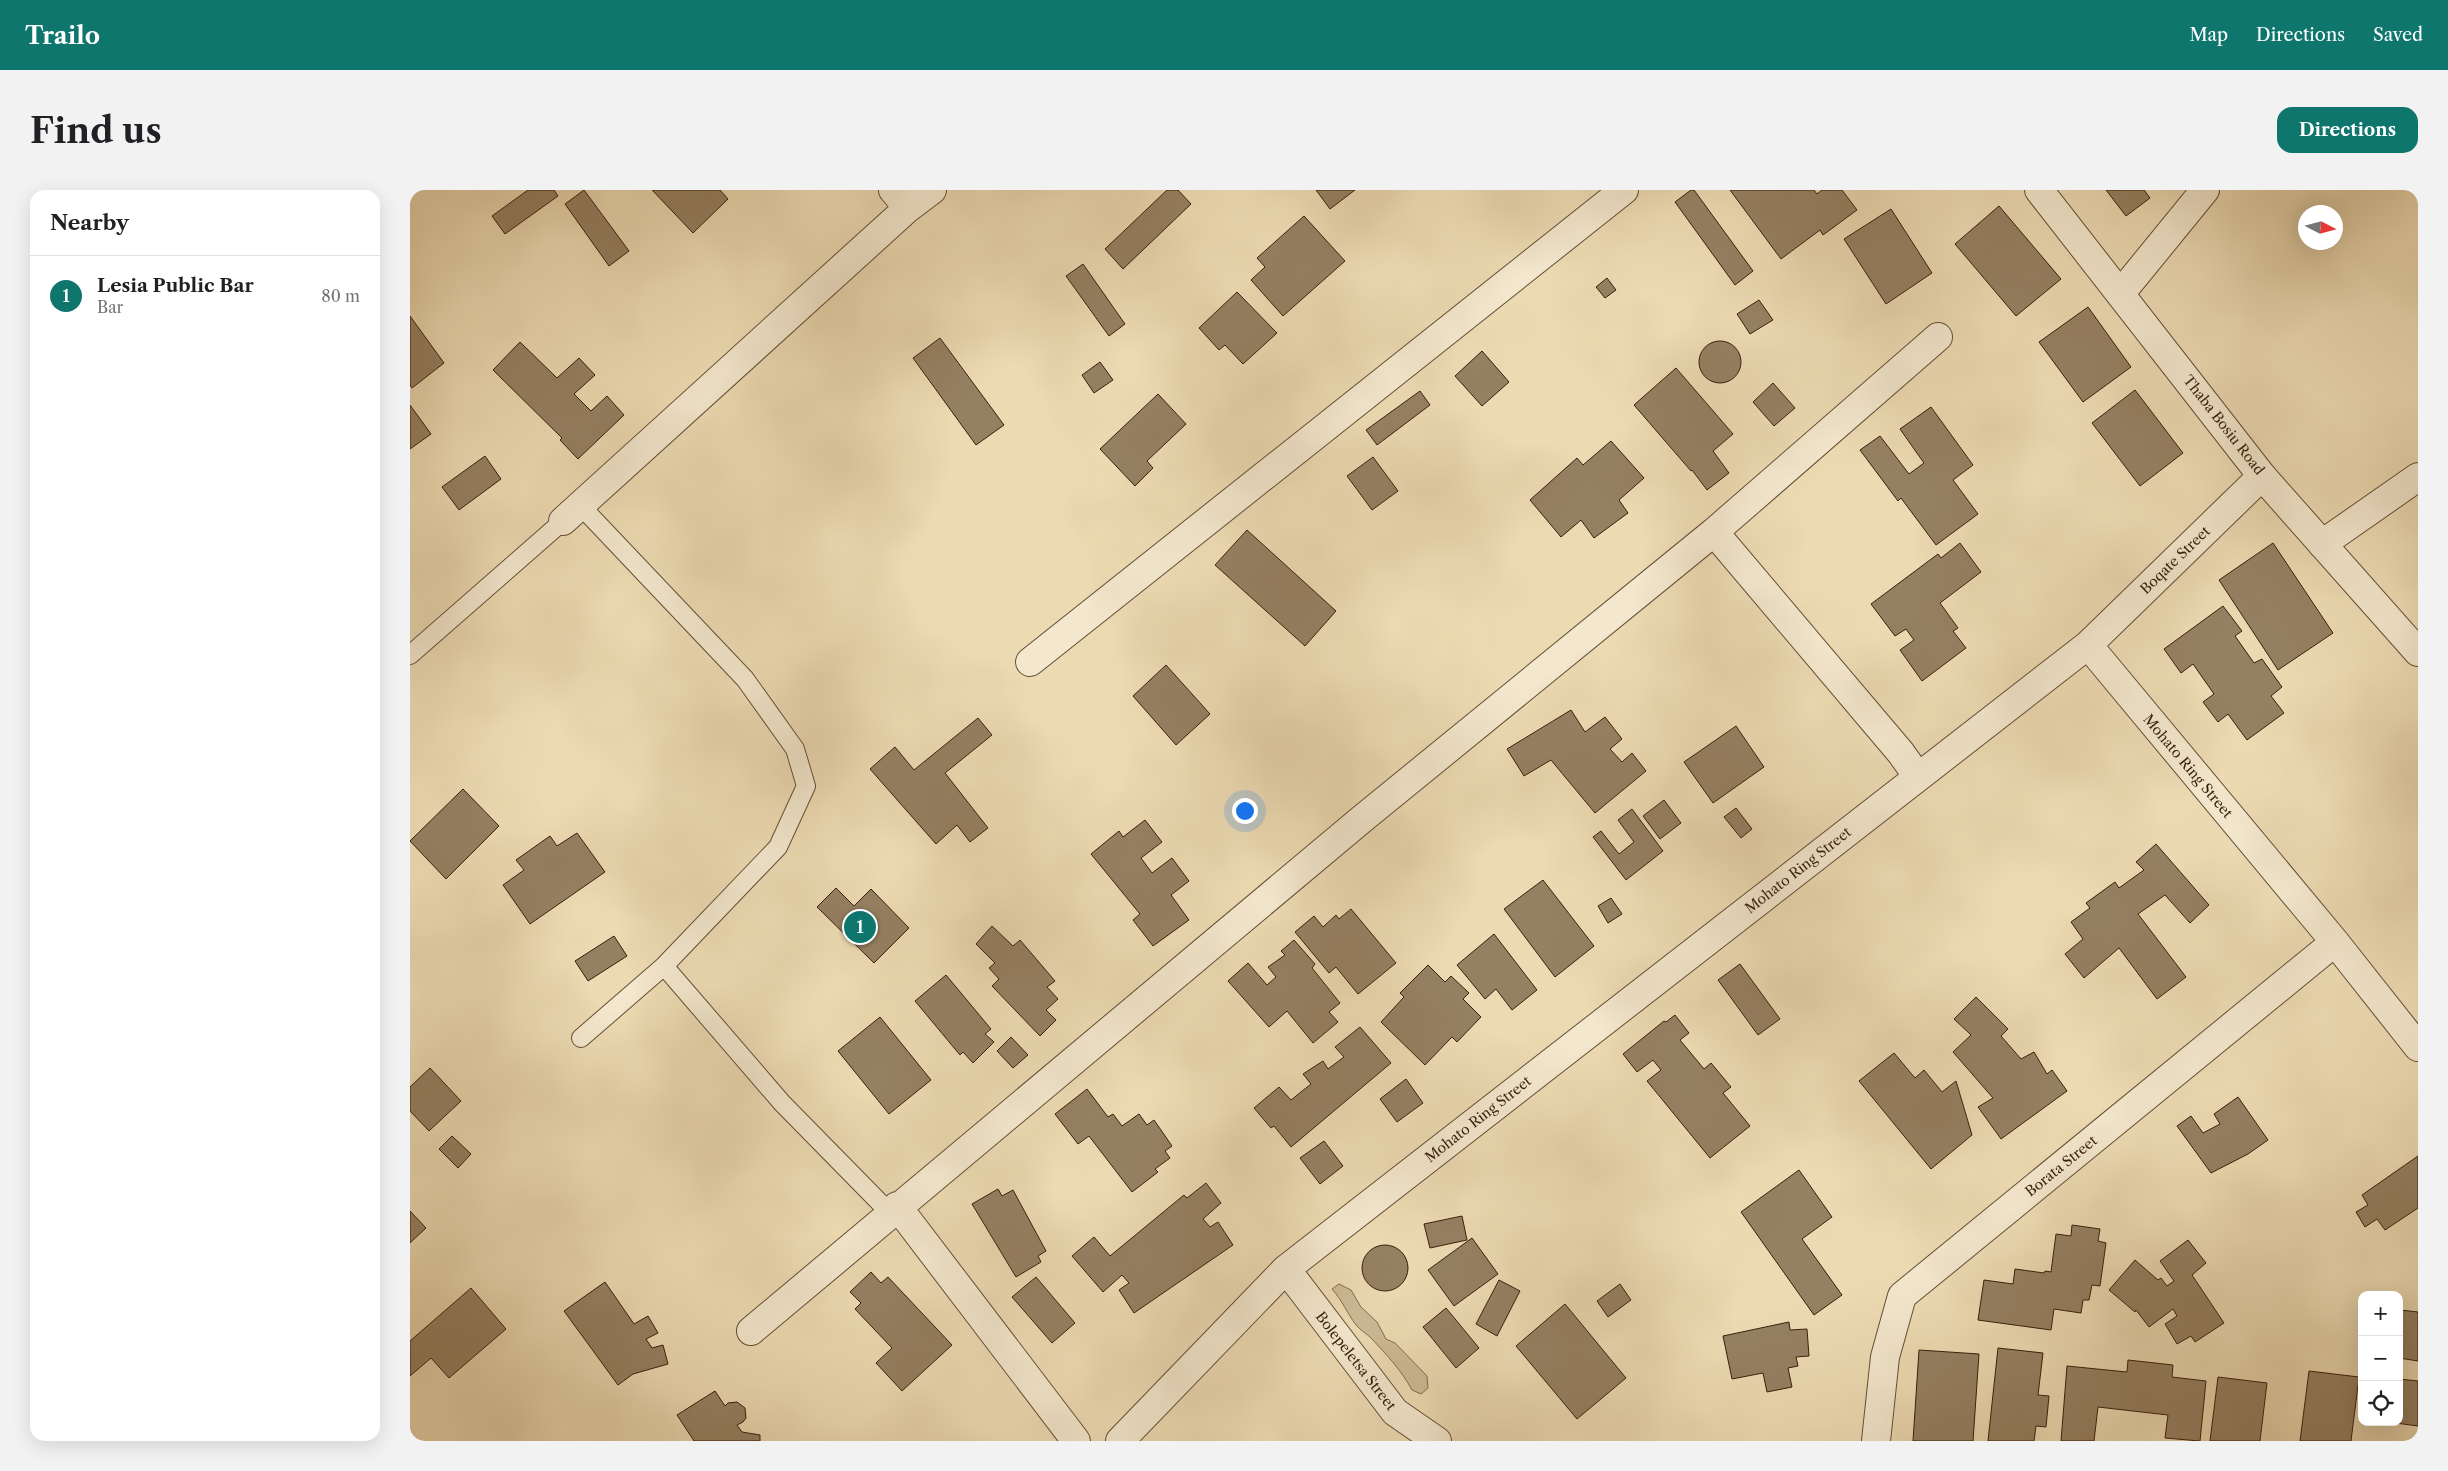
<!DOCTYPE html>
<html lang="en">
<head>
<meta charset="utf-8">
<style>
	body { margin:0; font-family:"Libre Caslon Text",serif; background:#f2f2f2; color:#202124 }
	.controls { position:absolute; right:15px; bottom:15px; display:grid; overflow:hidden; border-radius:10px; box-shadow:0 5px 20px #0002 }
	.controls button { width:45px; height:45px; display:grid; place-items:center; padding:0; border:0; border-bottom:1px solid #e0e0e0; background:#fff; color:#202124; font:25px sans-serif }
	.compass { position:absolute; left:1888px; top:15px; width:45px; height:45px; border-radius:50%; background:#fff; box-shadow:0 5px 20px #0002; rotate:96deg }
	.you { position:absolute; left:834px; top:620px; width:18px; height:18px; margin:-12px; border:4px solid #fff; border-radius:50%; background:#1a73e8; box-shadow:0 0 0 8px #1a73e833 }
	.badge { display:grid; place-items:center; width:32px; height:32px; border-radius:50%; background:#0f766e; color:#fff; font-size:16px; font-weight:700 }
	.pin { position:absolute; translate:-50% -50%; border:2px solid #fff; box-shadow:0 1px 5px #0006 }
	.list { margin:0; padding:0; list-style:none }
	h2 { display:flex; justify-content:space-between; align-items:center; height:65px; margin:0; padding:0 20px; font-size:21px }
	h2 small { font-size:16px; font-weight:400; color:#757577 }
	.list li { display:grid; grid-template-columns:32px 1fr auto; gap:15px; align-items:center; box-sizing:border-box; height:80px; padding:0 20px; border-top:1px solid #e0e0e0 }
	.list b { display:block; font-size:19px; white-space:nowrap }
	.list p { margin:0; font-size:16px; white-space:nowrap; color:#757577 }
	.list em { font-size:16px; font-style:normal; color:#757577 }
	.icon { flex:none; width:28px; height:28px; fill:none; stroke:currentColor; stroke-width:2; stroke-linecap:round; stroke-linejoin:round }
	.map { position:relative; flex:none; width:2008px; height:1251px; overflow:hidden; border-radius:15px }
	header { display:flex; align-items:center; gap:30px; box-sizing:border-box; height:70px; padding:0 25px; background:#0f766e; color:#fff }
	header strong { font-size:24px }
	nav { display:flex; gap:28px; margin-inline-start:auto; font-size:18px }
	.intro { display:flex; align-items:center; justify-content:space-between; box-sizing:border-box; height:120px; padding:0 30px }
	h1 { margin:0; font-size:35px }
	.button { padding:12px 22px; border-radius:15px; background:#0f766e; color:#fff; font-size:18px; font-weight:700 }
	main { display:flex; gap:30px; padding:0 30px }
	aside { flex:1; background:#fff; border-radius:15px; box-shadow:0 5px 20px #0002 }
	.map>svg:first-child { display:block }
	.green { fill:#cdba96; stroke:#826c51 }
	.building { fill:#958062; stroke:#371f0c }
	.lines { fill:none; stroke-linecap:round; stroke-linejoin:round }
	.service-casing { stroke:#644e36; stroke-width:20 }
	.minor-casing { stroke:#644e36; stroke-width:30 }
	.tertiary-casing { stroke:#644e36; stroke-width:30 }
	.service { stroke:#f3e7cd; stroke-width:18 }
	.minor { stroke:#f3e7cd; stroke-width:28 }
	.tertiary { stroke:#f3e7cd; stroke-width:28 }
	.labels { text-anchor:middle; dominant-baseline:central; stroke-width:5; stroke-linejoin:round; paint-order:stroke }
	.street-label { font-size:14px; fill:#371f0c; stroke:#f3e7cd }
</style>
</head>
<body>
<header>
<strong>Trailo</strong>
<nav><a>Map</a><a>Directions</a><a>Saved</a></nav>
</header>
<div class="intro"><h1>Find us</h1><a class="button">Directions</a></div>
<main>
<aside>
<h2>Nearby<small></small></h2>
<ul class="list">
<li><span class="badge">1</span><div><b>Lesia Public Bar</b><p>Bar</p></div><em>80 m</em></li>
</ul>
</aside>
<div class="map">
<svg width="2008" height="1251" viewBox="0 0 2008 1251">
	<rect width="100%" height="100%" fill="#ecdab2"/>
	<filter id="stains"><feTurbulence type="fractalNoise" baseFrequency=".004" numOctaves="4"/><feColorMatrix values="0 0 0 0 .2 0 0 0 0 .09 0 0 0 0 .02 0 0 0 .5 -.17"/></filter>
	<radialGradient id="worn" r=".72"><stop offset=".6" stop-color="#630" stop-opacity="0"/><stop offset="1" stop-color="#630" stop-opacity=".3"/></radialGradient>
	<!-- green -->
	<path class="green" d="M929,1094l12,6 10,17 16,15 9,17 9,4 32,33 1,12 -7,6 -9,-4c-10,-19 -26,-36 -41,-52 -5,-5 -11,-8 -15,-13 -9,-12 -14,-25 -24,-36z"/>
	<!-- building -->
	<path class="building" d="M118,0h26l4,6 -53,38 -13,-18z
		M174,0l45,61 -20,15 -44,-62z
		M242,0h68l8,9 -35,34z
		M757,0h11l13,14 -68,65 -18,-20z
		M906,0h39l-25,19z
		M1281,0h3l59,81 -18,14 -60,-83z
		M1320,0h84l3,4 5,-4h20l15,20 -34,25 -3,-5 -39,29z
		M1696,0h38l6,8 -24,18z
		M1589,16l62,73 -45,37 -61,-72z
		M1481,19l41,64 -46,31 -42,-65z
		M894,26l41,45 -62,55 -32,-36 14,-13 -8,-9z
		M673,74l42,60 -16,12 -43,-60z
		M1197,88l9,12 -11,8 -9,-11z
		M827,102l40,41 -34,31 -18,-19 -6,5 -20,-22z
		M1349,110l14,20 -23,14 -13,-20z
		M1678,117l43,60 -48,35 -44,-60z
		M0,126l34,47 -32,25 -2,-3z
		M530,148l64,87 -28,20 -63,-87z
		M1289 172a21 21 0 1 1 42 0a21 21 0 1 1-42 0Z
		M110,152l37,36 22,-20 16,17 -21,19 17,17 16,-15 17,19 -46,44 -18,-19 2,-2 -69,-68z
		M1072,161l27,31 -27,24 -27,-30z
		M690,172l13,18 -19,13 -12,-18z
		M1266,178l57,66 -20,17 16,22 -22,17 -15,-20 -1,1 -57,-66z
		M1363,193l22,25 -21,18 -21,-24z
		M1725,200l48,63 -43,33 -48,-63z
		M1010,201l10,14 -53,40 -11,-15z
		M748,204l28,30 -39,37 6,7 -18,18 -35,-37z
		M0,215l21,29 -21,15z
		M1521,217l42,58 -20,15 25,34 -42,31 -35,-47 -3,3 -38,-51 20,-14 29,38 15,-11 -24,-34z
		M1201,251l33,37 -25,22 9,13 -34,25 -13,-18 -20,17 -31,-37 47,-42 6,7z
		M75,266l16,23 -42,31 -17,-23z
		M963,267l25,34 -26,19 -25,-34z
		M837,340l89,81 -31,35 -90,-81z
		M1550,353l21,29 -41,31 18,25 -5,3 13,17 -44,33 -22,-31 14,-10 -8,-11 -11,7 -24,-32 67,-50 3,4z
		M1863,353l60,90 -55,37 -59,-90z
		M1813,416l19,25 -7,5 19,27 8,-4 20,28 -11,9 13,17 -37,27 -19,-26 -10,8 -15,-20 11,-8 -21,-30 -12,9 -17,-24z
		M756,475l44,49 -34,31 -43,-49z
		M1161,520l14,22 20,-15 17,22 -12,10 12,13 10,-9 14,18 -51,42 -44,-53 -27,16 -17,-27z
		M568,528l14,17 -47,38 43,55 -18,14 -13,-17 -21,19 -66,-75 25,-22 19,23z
		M1326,536l28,41 -51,36 -29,-41z
		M53,599l36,37 -53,53 -36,-38z
		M1254,610l17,23 -21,16 -17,-23z
		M1326,618l16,21 -11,9 -17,-21z
		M1222,619l31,42 -37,29 -33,-43 8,-6 18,23 15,-12 -16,-22z
		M735,630l17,22 -21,16 11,15 20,-15 17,23 -18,14 18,25 -36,26 -20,-26 7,-6 -49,-60 28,-23 4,6z
		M167,643l28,39 -75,52 -27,-39 21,-15 -8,-10 34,-24 7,10z
		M1746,654l53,61 -19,18 -25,-28 -27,19 48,63 -29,22 -38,-51 -35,30 -19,-24 18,-15 -12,-17 19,-14 -4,-5 29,-21 4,6 25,-18 -8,-8z
		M1133,690l51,66 -39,31 -51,-68z
		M426,698l18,18 17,-17 38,39 -35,35 -57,-56z
		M1201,708l11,16 -14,9 -10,-17z
		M941,719l45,54 -38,31 -22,-27 -7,6 -34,-41 19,-16 9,11 13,-12 3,4z
		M582,736l21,20 7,-6 35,41 -8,6 11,12 -12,11 10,10 -16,16 -48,-50 7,-7 -10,-11 6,-5 -19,-19z
		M1084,744l43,56 -25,20 -16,-21 -11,10 -28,-34z
		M204,746l13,20 -39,25 -13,-20z
		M884,750l21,24 -3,4 28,35 -11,9 9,10 -25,21 -26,-32 -18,16 -41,-46 20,-18 19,22 9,-8 -8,-10 17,-12 -4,-4z
		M1330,774l40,55 -22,16 -40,-55z
		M1018,775l17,17 6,-6 18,17 -6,6 18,18 -24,25 -5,-5 -27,28 -44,-43 23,-25 -4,-4z
		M536,785l45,54 -6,5 9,8 -21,21 -10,-11 -3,3 -45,-54z
		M1566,807l32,32 -7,7 20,23 13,-7 13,22 5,-4 15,21 -66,48 -23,-32 15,-9 -40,-46 18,-17 -17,-16z
		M1265,825l14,18 -9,7 24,29 7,-6 20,24 -8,6 27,33 -40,32 -63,-77 14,-11 -8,-10 -16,12 -14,-18 41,-33 2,1z
		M470,827l51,63 -42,34 -51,-63z
		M950,837l31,36 -100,84 -17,-21 -3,2 -17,-20 25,-21 12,13 20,-16 -8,-10 20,-13 5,8 16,-12 -9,-10z
		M601,847l17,18 -15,13 -16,-17z
		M1484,863l21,25 9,-8 18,22 14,-11 16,54 -41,34 -72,-88z
		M20,878l31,33 -32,30 -19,-20v-24z
		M996,889l17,24 -26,19 -17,-23z
		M677,899l21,28 5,-3 9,12 17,-12 8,11 7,-5 18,26 -7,5 5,7 -15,11 3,3 -26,20 -43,-56 -11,8 -23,-30z
		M1828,907l30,43 -20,14 -37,19 -34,-47 14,-10 12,17 17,-9 -6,-10z
		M42,946l19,18 -13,14 -19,-19z
		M914,951l19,25 -23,18 -20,-26z
		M2008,966v52l-33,22 -8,-11 -12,8 -9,-15 12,-7 -6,-10z
		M1389,980l33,47 -30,22 40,56 -28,20 -73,-103z
		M796,993l15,20 -18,16 7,8 8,-5 15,23 -99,68 -15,-23 10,-7 -7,-8 -19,17 -31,-36 22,-19 16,19 74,-61 3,3z
		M588,999l4,7 11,-6 33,61 -8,5 3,6 -25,15 -44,-73z
		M0,1021l16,17 -16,15z
		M1052,1026l5,24 -37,8 -6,-24z
		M1662,1035l28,4 -2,12 8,2 -6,43 -8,-1 -3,15h-6l-2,13 -27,-4 -3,21 -73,-10 6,-40 29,4 2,-15 29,4 1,-2 6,1 5,-38 15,2z
		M1062,1048l26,36 -44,32 -26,-36z
		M1778,1050l18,23 -14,12 32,48 -29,19 -4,-6 -14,8 -12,-20 12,-8 -4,-7 -24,18 -13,-17 -1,2 -26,-22 26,-30 23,20 3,-2 6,8 7,-5 -14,-20z
		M952 1078a23 23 0 1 1 46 0a23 23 0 1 1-46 0Z
		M461,1082l10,11 7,-6 64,68 -50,46 -26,-28 16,-15 -37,-39 6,-6 -11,-11z
		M626,1087l39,46 -23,20 -40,-46z
		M1089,1090l21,11 -23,45 -21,-12z
		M195,1092l29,42 14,-8 10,17 -12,6 6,9 11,-3 5,19 -35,10 -15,11 -54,-74z
		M1210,1094l11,16 -23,17 -11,-16z
		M61,1098l35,41 -57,49 -18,-20 -21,18v-35z
		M1155,1114l61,74 -49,41 -61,-73z
		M1036,1118l33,40 -23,20 -33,-41z
		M1990,1120l18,2v49l-19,-3z
		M1379,1132l1,8 17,-1 2,27 -13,1 2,9 -10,2 4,19 -25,5 -4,-19 -31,6 -9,-43z
		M1588,1158l45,5 -5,42 11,1 -3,31 -10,-1 -2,15h-46z
		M1509,1160l60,4 -6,87h-60z
		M1718,1170l45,5 -1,12 34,4 -6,60 -35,-3 3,-23 -70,-8 -4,34h-33l6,-75 60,6z
		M1899,1181l50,6 -8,64h-51z
		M1808,1187l49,6 -7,58h-50z
		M1989,1189l19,2v45l-30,-4h11z
		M305,1201l10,15 3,-3 9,-1 8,6 1,10 -3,4 -6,3 5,7 18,3v6h-66l-17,-26z"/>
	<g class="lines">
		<defs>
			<path id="service" d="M170,315l165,174 50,70 11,37 -28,61 -114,119 -83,72
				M0,465l153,-134
				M254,776l118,137 108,110"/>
			<path id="minor" d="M483,0l15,18
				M1711,103l84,-103
				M153,331l345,-313 24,-18
				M1304,342l187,221 17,24
				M1912,354l96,-67
				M1678,455l174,-169
				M620,472l594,-472
				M487,1016l179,235
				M876,1079l109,143 42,29
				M341,1141l611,-512 352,-287 224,-195
				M710,1251l166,-172 802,-624 247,297 83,105
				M1466,1251l9,-84 17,-61 433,-354"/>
			<path id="tertiary" d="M1629,0l223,286 156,176"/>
		</defs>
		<!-- service casing -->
		<use href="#service" class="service-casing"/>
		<!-- minor casing -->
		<use href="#minor" class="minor-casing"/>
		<!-- tertiary casing -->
		<use href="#tertiary" class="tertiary-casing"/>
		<!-- service -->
		<use href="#service" class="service"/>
		<!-- minor -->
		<use href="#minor" class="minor"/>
		<!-- tertiary -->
		<use href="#tertiary" class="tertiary"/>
	</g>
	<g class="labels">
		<!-- street labels -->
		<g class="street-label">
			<text transform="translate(1814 235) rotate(52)">Thaba Bosiu Road</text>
			<text transform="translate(1765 370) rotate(-44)">Boqate Street</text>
			<text transform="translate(1778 576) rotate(50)">Mohato Ring Street</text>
			<text transform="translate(1388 680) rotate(-38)">Mohato Ring Street</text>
			<text transform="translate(1068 929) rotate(-38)">Mohato Ring Street</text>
			<text transform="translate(1651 976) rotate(-39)">Borata Street</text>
			<text transform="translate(946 1171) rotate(52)">Bolepeletsa Street</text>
		</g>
	</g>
	<rect width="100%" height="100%" filter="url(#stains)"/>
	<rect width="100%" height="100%" fill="url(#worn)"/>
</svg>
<div class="controls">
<button>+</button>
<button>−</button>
<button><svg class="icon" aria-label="locate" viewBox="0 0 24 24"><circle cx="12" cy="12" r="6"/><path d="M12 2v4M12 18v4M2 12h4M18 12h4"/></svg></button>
</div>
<svg class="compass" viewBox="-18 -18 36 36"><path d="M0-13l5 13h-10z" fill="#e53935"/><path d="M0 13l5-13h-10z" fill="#757577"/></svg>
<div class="you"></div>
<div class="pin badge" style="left:450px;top:737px">1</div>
</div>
</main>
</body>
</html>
